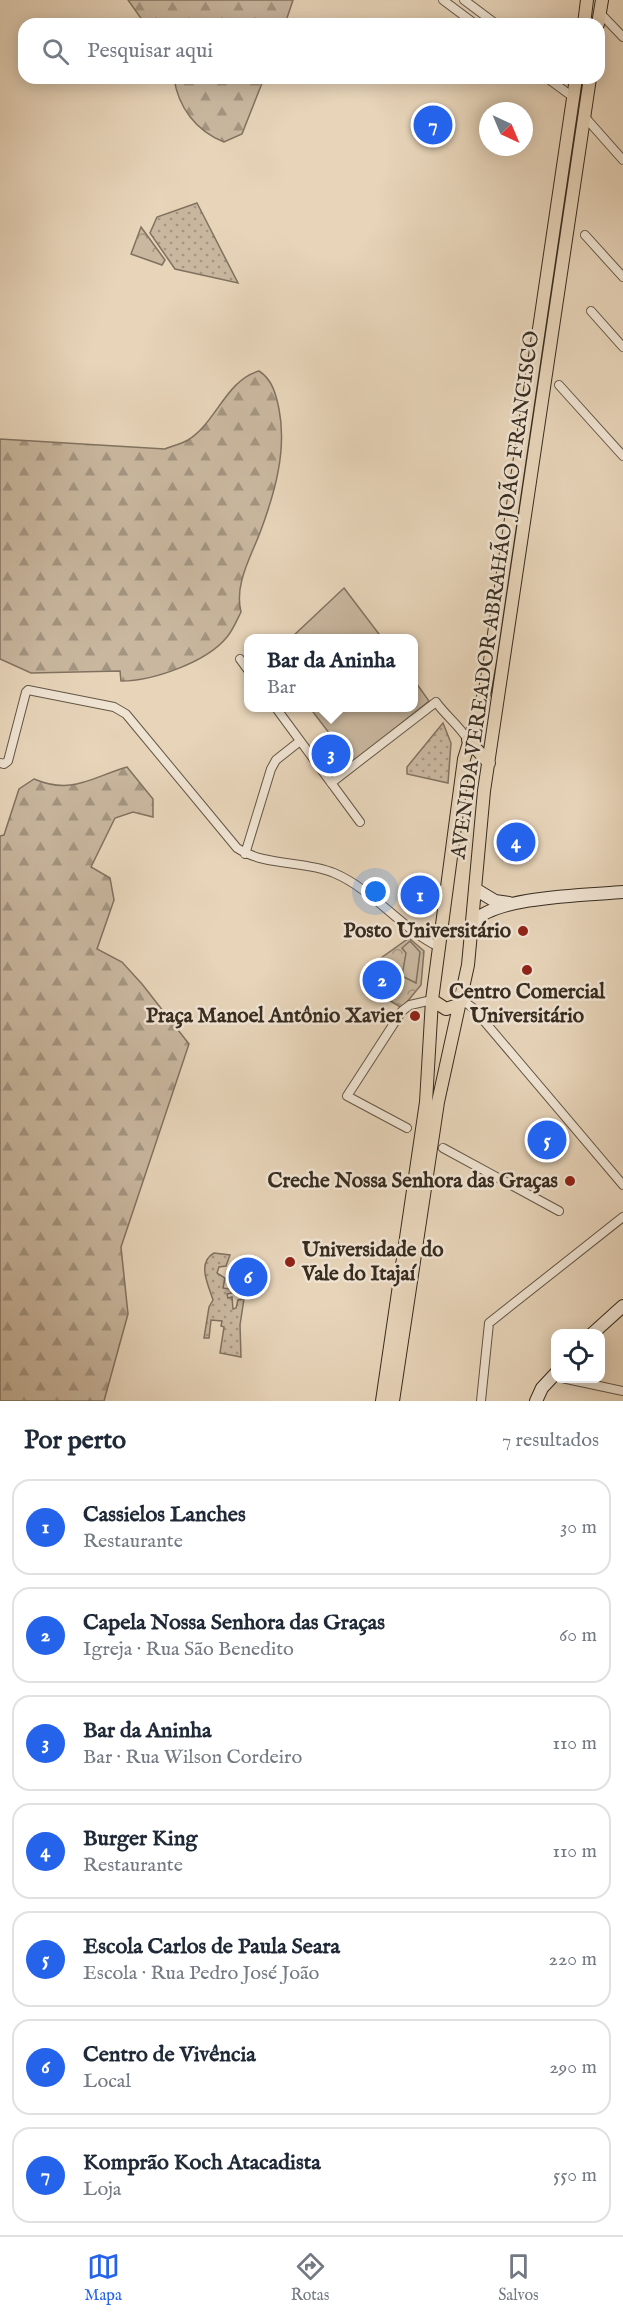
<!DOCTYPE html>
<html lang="pt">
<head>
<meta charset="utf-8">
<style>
	body { margin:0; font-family:"IM FELL English",serif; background:#f6f6f7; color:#1f2937 }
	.controls { position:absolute; right:18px; bottom:18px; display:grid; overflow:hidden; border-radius:12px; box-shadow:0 3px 15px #0003 }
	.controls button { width:54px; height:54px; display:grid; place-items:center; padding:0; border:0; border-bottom:2px solid #e0e1e3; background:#fff; color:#1f2937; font:30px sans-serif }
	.compass { position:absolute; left:479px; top:102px; width:54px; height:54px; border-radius:50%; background:#fff; box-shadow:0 3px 15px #0003; rotate:136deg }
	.you { position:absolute; left:376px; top:892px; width:21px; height:21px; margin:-15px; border:4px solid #fff; border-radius:50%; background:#1a73e8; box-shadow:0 0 0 9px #1a73e833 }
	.badge { display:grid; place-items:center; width:39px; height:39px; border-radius:50%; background:#2563eb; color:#fff; font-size:20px; font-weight:700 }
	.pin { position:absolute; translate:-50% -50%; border:3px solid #fff; box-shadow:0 2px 6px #0006 }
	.popup { position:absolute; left:244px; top:634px; width:174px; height:78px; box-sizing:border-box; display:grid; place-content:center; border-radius:12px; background:#fff; filter:drop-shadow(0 2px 4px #0005); font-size:20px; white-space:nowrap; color:#747a83 }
	.popup b { font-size:22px; color:#1f2937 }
	.popup::after { content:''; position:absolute; left:50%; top:100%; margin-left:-12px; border:12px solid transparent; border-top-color:#fff }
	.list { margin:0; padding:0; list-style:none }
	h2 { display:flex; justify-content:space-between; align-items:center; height:78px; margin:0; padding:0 24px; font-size:26px }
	h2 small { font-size:20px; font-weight:400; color:#747a83 }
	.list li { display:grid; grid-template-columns:39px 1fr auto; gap:18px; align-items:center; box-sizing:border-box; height:96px; margin:0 12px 12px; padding:0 12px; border:2px solid #e0e1e3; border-radius:18px }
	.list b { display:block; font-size:22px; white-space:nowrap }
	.list p { margin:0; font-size:20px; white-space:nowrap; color:#747a83 }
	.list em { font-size:20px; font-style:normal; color:#747a83 }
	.icon { flex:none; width:33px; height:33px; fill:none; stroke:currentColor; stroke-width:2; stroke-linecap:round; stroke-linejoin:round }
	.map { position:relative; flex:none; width:623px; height:1401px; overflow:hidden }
	.search { position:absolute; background:#fff; box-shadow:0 3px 15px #0003; left:18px; right:18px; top:18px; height:66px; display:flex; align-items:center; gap:15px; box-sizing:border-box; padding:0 21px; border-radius:18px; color:#747a83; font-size:22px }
	.sheet { height:834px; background:#fff }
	nav { display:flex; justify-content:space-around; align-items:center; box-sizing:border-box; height:84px; border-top:2px solid #e0e1e3; background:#fff; font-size:16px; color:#747a83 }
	nav a { display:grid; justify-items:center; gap:3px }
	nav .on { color:#2563eb }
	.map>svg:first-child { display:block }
	.grass { fill:url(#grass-dots); stroke:#807260; stroke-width:1.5 }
	.forest { fill:url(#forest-firs); stroke:#807260; stroke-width:1.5 }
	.park { fill:url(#park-crowns); stroke:#807260; stroke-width:1.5 }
	.pitch { fill:#c9b79f; stroke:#807260; stroke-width:1.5 }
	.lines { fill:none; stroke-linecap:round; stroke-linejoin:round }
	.street-casing { stroke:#635646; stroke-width:10 }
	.secondary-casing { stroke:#372c20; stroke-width:14 }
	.primary-casing { stroke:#372c20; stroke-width:14 }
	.street { stroke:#efe3d2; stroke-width:8 }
	.secondary { stroke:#efe3d2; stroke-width:12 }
	.primary { stroke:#e7d4b9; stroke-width:12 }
	.poi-dot { fill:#8f2418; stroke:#efe3d2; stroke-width:2 }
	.labels { text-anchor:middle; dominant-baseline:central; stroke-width:5; stroke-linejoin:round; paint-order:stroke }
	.street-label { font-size:21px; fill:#372c20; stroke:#efe3d2 }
	.poi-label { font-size:21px; font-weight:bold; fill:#372c20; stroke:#efe3d2; text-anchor:end }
</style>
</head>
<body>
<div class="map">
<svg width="623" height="1401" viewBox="0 0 623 1401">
	<defs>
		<pattern id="grass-dots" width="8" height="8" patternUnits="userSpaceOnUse" patternTransform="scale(1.5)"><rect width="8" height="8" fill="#c9b79f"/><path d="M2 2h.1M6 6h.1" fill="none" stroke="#a49581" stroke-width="1.8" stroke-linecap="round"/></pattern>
		<pattern id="forest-firs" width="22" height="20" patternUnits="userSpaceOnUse" patternTransform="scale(1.5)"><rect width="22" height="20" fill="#c9b79f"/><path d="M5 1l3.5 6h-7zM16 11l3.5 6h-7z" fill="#a49581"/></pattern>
		<pattern id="park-crowns" width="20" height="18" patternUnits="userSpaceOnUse" patternTransform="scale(1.5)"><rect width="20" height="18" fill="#c9b79f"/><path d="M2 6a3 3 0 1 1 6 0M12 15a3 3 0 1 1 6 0" fill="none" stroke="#a49581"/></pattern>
	</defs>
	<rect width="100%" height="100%" fill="#e7d4b9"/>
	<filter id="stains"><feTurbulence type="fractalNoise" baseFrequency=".00333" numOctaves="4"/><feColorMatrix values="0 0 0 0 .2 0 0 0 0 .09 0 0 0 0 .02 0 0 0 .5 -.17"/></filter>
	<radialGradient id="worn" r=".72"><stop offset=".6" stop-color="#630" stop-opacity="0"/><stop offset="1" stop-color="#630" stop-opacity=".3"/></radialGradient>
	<!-- grass -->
	<path class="grass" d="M197,203l41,80 -63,-14 -25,-36 7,-16z
		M443,723l8,20 -3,40 -41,-9v-7z
		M214,1253l16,2 -4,11 -7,1 -2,6 8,5 -2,10 18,3 -14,3 1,4 4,-1 1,12 3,-1 2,-8 6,-1 -4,26 1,32 -21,-4 4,-26 -3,-1 1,-5 -11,-1 -2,18h-5l5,-31 4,-7c-4,-14 -17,-37 1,-47z"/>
	<!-- forest -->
	<path class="forest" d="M128,0h165l-8,24h-140z
		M174,78h90l-22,56 -18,8c-28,-11 -46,-35 -50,-64z
		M259,371c13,8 17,23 20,38 8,41 -4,83 -18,121 -10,27 -27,54 -20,82 -4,8 -8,18 -14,25 -20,25 -74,44 -106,44l-1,-10 -89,2 -31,-14v-220l165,10c7,-3 16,-5 23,-9 28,-17 38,-60 71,-69z
		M127,767l26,32v18l-20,-5 -18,6 -24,49 19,11 4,22 -17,49 25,13 20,22 47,60 -68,203 7,67 -24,87h-104v-565l4,-1 15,-46 15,-10c38,16 56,-1 93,-12z"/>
	<!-- park -->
	<path class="park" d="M141,227l24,33 -3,5 -31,-11z
		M409,938l15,13 -3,34 -19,23 -35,-21 14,-29z"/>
	<!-- pitch -->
	<path class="pitch" d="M344,588l38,50h-91z
		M414,680l15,21 -77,62 -42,-55h103z
		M410,941l10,11 -4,31 -14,-7 4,-23 -4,-5z"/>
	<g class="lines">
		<defs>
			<path id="street" d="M443,0l32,24
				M464,0l32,24
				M600,13l23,24
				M547,78l26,19
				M584,116l39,44
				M585,235l38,42
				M591,311l32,36
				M559,385l64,71
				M240,659l8,11
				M276,708l84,114
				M0,763l4,1 4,-3 18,-69 2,-2 86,17 12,7 111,134c29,19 66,12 97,25 40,17 66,55 105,74
				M331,783l105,-81c10,14 23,23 32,38
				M245,854l26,-85 5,-9 24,-19
				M462,1000l11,8 150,177
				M407,1128l-60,-32 55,-85 8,-6 22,-5
				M443,1148l116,63
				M562,1378l61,13
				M481,1401l8,-78 134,-106"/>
			<path id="secondary" d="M475,889l20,12 14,2
				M473,923c20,-27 116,-28 150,-31
				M592,1334l31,-28
				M536,1401l6,-13 14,-15"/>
			<path id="primary" d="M584,24l3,-24
				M598,24l4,-24
				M468,740l21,23
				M432,1000l14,9 12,-4 4,-5
				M382,1401l44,-299 6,-102 32,-241 21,-69 5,-29 86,-583
				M393,1401l45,-299 30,-137 16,-174 106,-713"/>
		</defs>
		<!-- street casing -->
		<use href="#street" class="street-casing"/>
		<!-- secondary casing -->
		<use href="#secondary" class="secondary-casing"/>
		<!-- primary casing -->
		<use href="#primary" class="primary-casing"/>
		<!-- street -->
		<use href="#street" class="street"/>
		<!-- secondary -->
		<use href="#secondary" class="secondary"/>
		<!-- primary -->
		<use href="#primary" class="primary"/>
	</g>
	<!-- markers -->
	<g class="poi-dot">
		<circle cx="523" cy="931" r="6"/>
		<circle cx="527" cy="970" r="6"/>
		<circle cx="415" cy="1016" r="6"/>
		<circle cx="570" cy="1181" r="6"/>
		<circle cx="290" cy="1262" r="6"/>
	</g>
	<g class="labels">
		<!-- street labels -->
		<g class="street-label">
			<text transform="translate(496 595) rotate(-82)">AVENIDA VEREADOR ABRAHÃO JOÃO FRANCISCO</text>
		</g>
		<!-- poi labels -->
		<g class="poi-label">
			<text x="511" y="931">Posto Universitário</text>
			<text x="527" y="992" text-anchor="middle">Centro Comercial<tspan x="527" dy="24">Universitário</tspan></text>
			<text x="403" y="1016">Praça Manoel Antônio Xavier</text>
			<text x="558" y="1181">Creche Nossa Senhora das Graças</text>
			<text x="302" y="1250" text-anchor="start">Universidade do<tspan x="302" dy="24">Vale do Itajaí</tspan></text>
		</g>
	</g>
	<rect width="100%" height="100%" filter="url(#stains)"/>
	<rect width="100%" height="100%" fill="url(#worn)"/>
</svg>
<div class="controls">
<button><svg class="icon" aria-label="locate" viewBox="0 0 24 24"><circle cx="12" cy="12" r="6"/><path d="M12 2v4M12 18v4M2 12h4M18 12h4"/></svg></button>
</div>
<svg class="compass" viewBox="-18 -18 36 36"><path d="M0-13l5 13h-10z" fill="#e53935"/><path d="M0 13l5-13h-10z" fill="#747a83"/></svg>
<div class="you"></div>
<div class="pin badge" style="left:420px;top:895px">1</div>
<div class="pin badge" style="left:382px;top:980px">2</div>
<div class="pin badge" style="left:331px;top:754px">3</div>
<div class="popup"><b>Bar da Aninha</b>Bar</div>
<div class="pin badge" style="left:516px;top:842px">4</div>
<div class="pin badge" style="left:547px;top:1140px">5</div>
<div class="pin badge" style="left:248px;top:1277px">6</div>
<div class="pin badge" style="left:433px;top:125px">7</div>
<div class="search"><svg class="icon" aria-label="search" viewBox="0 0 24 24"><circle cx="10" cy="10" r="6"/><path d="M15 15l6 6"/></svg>Pesquisar aqui</div>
</div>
<section class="sheet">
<h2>Por perto<small>7 resultados</small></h2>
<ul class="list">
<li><span class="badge">1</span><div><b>Cassielos Lanches</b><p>Restaurante</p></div><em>30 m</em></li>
<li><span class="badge">2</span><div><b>Capela Nossa Senhora das Graças</b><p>Igreja · Rua São Benedito</p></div><em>60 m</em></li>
<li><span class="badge">3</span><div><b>Bar da Aninha</b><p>Bar · Rua Wilson Cordeiro</p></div><em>110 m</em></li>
<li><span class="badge">4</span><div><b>Burger King</b><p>Restaurante</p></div><em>110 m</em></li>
<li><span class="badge">5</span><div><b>Escola Carlos de Paula Seara</b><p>Escola · Rua Pedro José João</p></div><em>220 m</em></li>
<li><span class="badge">6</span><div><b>Centro de Vivência</b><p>Local</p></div><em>290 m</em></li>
<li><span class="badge">7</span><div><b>Komprão Koch Atacadista</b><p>Loja</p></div><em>550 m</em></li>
</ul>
</section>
<nav>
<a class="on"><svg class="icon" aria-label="map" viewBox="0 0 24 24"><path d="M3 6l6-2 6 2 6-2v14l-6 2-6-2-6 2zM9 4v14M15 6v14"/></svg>Mapa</a>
<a><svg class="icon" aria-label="directions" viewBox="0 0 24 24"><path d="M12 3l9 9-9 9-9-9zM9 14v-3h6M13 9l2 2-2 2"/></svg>Rotas</a>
<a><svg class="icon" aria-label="saved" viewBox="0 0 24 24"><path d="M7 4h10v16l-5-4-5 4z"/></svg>Salvos</a>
</nav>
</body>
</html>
